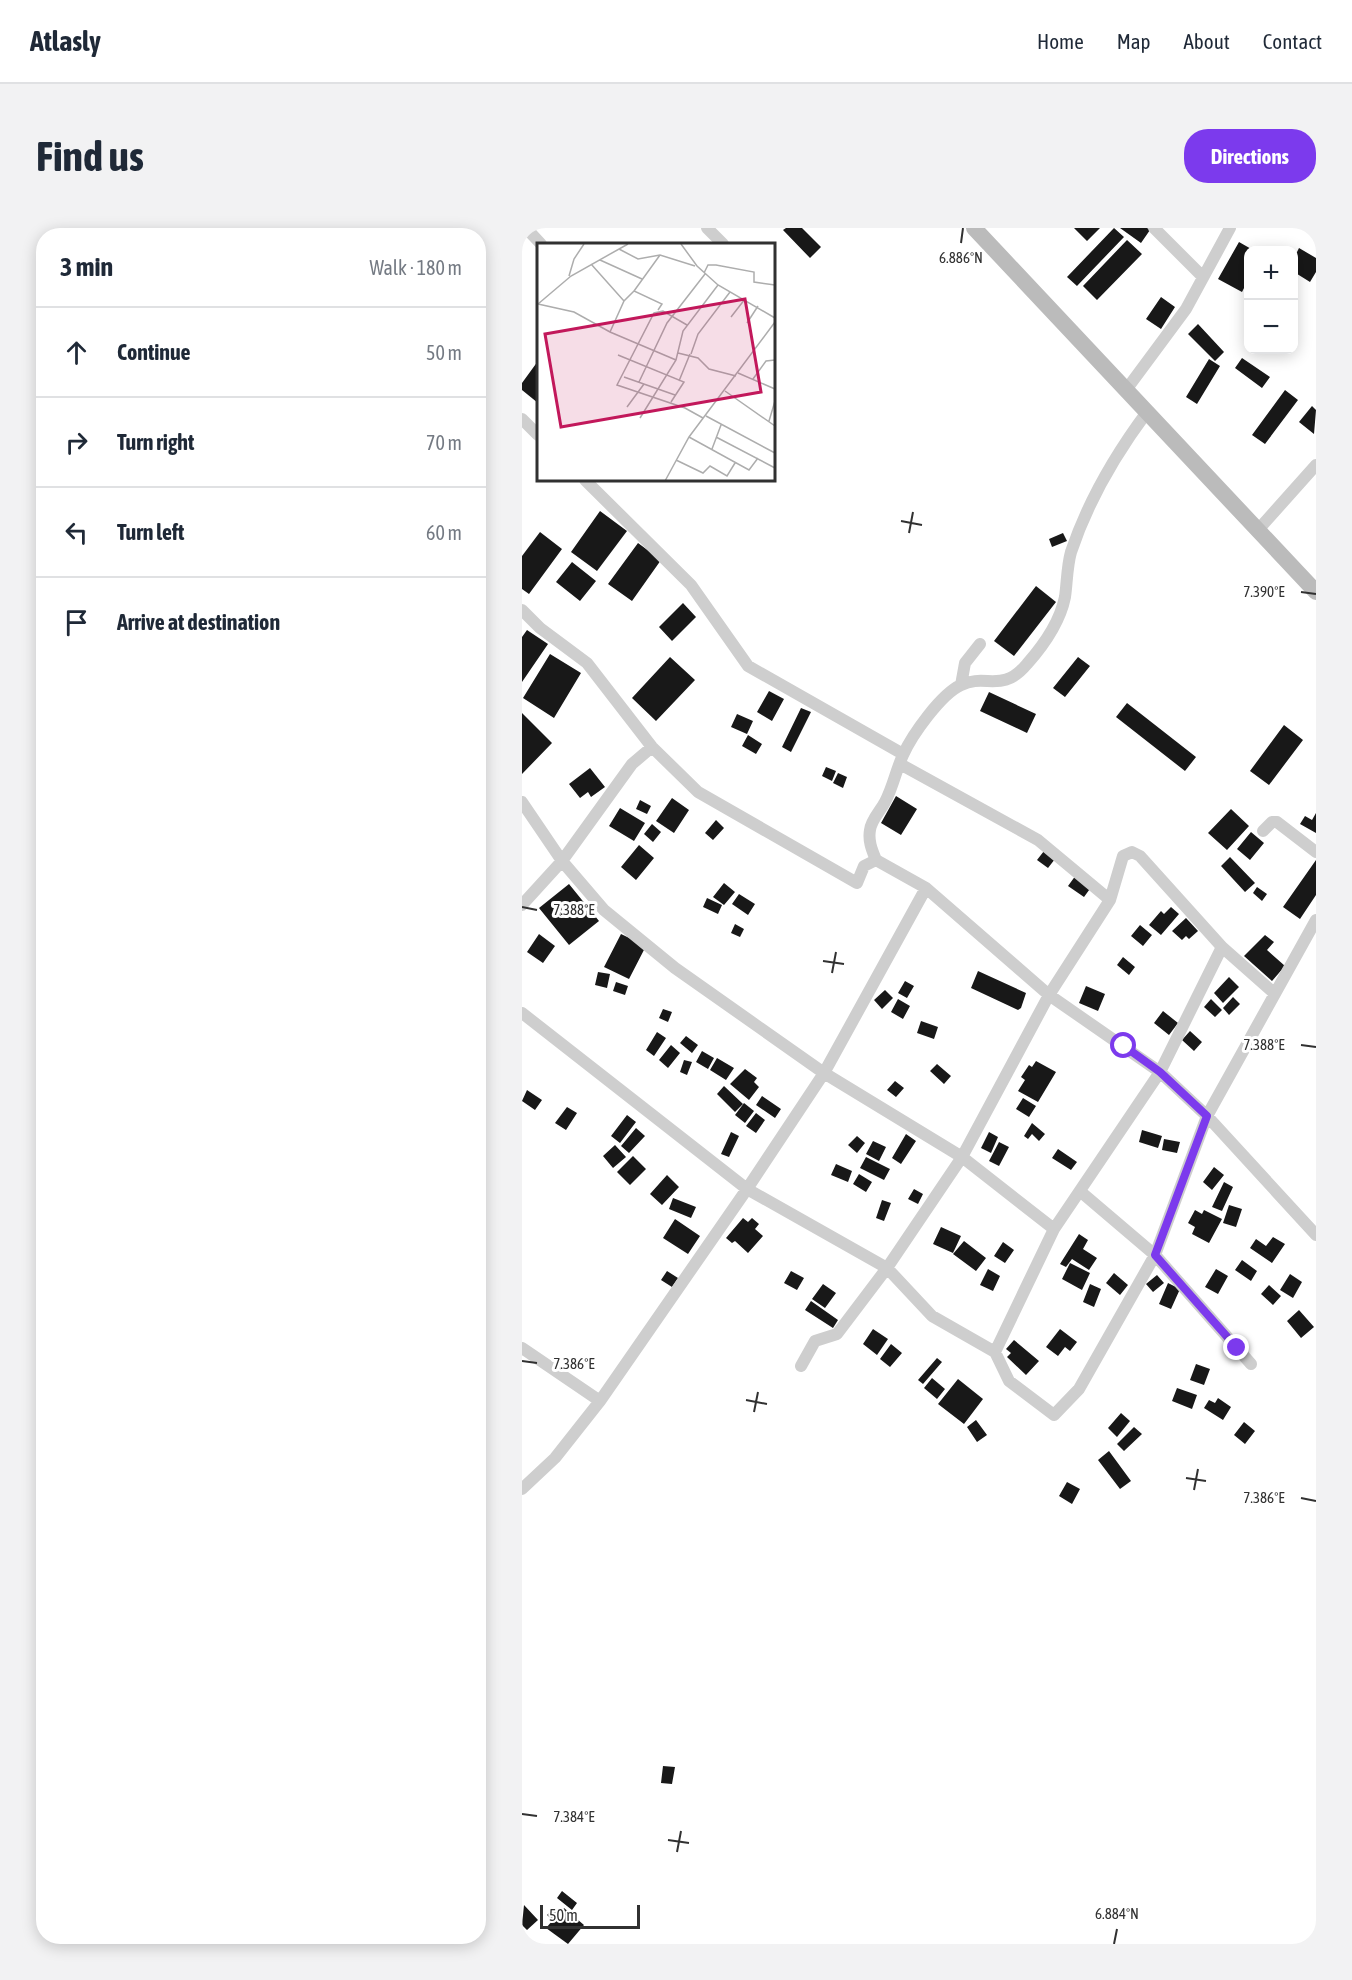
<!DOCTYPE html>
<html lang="en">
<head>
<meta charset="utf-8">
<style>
	body { margin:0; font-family:"Asap Condensed",sans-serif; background:#f2f2f3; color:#1f2937 }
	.controls { position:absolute; right:18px; top:18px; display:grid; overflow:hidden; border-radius:12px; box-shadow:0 3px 15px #0003 }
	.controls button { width:54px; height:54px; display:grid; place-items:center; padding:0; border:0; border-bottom:2px solid #e0e1e3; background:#fff; color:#1f2937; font:30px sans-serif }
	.scale { position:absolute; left:18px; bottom:15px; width:100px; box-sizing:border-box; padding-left:6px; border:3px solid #313131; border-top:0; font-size:16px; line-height:21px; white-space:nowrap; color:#313131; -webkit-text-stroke:4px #fff; paint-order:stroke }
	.stop { position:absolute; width:18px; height:18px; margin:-14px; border:4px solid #7c3aed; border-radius:50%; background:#fff }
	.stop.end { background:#7c3aed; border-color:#fff; box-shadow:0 2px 6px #0008 }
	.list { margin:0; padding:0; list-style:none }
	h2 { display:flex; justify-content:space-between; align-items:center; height:78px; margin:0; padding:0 24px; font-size:26px }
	h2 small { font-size:20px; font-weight:400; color:#747a83 }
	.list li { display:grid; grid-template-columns:39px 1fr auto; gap:18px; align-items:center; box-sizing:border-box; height:90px; padding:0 24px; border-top:2px solid #e0e1e3 }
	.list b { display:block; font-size:22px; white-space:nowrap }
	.list em { font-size:20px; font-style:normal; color:#747a83 }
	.icon { flex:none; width:33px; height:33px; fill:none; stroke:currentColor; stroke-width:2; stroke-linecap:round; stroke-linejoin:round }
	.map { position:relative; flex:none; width:794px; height:1716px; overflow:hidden; border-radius:24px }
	header { display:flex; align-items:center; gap:36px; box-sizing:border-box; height:84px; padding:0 30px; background:#fff; border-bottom:2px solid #e0e1e3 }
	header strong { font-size:28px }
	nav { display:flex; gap:33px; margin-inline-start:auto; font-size:21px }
	.intro { display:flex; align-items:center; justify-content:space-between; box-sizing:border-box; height:144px; padding:0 36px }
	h1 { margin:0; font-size:42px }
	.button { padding:15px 27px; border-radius:24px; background:#7c3aed; color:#fff; font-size:21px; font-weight:700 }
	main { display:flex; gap:36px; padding:0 36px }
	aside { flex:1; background:#fff; border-radius:24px; box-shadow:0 3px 15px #0003 }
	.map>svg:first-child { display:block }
	.building { fill:#181818 }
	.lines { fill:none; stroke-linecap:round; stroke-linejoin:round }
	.street { stroke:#cecece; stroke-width:12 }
	.secondary { stroke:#bbb; stroke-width:16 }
	.route { stroke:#7c3aed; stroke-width:8 }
	.ticks { fill:none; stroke:#313131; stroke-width:2 }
	.inset-road { fill:none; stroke:#adadad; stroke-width:1.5 }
	.view { fill:#c2185b; fill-opacity:0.15; stroke:#c2185b; stroke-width:3 }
	.inset-edge { fill:none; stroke:#313131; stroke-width:3 }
	.ticks-label { font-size:15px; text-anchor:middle; fill:#313131; stroke:#fff; stroke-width:6; stroke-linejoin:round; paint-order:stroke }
</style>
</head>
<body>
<header>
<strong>Atlasly</strong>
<nav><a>Home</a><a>Map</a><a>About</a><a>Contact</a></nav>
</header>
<div class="intro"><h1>Find us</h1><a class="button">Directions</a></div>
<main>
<aside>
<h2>3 min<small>Walk · 180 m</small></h2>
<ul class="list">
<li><svg class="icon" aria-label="ahead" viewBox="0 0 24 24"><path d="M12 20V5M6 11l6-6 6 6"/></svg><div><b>Continue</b></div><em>50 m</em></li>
<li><svg class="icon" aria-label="right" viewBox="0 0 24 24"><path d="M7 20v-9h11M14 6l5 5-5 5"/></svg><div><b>Turn right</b></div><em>70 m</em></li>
<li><svg class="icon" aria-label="left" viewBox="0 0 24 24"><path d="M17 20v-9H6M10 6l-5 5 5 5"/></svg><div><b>Turn left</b></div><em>60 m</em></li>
<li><svg class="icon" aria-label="arrive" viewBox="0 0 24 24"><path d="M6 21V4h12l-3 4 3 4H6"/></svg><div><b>Arrive at destination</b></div></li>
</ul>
</aside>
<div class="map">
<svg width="794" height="1716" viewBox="0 0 794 1716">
	<rect width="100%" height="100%" fill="#fff"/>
	<!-- building -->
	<path class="building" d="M264,0h16l19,19 -11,11 -27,-28z
		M552,0h26l-13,13z
		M592,0l10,9 -47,49 -10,-9z
		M598,0h27l3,2 -9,13z
		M605,12l15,14 -45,46 -14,-14z
		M717,14l14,8h-5v30l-6,12 -24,-13z
		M777,20l17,10v14l-6,10 -16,-10v-14z
		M639,69l14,10 -14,22 -15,-10z
		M676,96l26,28 -9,9 -27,-27z
		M720,130l28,19 -8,11 -27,-20z
		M687,131l11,7 -23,38 -11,-7z
		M16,133v42l-16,-13v-7z
		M763,162l13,10 -33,44 -13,-9z
		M790,178l4,4 -2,24 -15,-12z
		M78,283l27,20 -30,40 -26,-19z
		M18,304l22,17 -33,45 -7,-5v-33z
		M541,305l4,8 -15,6 -3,-8z
		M116,315l23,17 -29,41 -24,-17z
		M50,334l24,19 -16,20 -24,-19z
		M514,358l20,16 -42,54 -20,-15z
		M161,375l13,14 -24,24 -13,-14z
		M5,402l21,14 -26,38v-45z
		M28,426l31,19 -27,45 -31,-20z
		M148,429l25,23 -39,41 -24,-23z
		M556,429l12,9 -25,31 -12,-9z
		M247,463l15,8 -12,22 -15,-9z
		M467,464l47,22 -9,19 -47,-22z
		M605,475l69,54 -11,14 -69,-54z
		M279,480l10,4 -20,40 -9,-5z
		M0,485l30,30 -30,31z
		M215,486l16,7 -6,13 -16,-7z
		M762,497l19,15 -34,45 -19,-14z
		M226,507l14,9 -6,10 -14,-8z
		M304,539l10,4 -4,10 -10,-5z
		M68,540l15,19 -14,10 -3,-5 -8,6 -11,-14z
		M316,545l9,4 -4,11 -10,-5z
		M374,568l21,13 -16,26 -20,-12z
		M150,570l17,12 -15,23 -18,-12z
		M118,572l11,6 -4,8 -11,-5z
		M98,580l25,15 -11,18 -25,-15z
		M709,581l18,17 -22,24 -19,-17z
		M794,585v20l-16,-9 5,-8 7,4z
		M194,592l8,8 -11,12 -8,-7z
		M130,596l9,8 -8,10 -9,-8z
		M729,604l13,11 -14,17 -13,-11z
		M117,617l15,13 -18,22 -15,-13z
		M522,623l11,8 -7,9 -11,-8z
		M708,629l25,26 -10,9 -24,-26z
		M794,632v35l-16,24 -17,-12z
		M554,647l16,11 -8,11 -16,-11z
		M202,655l11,9 -11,13 -11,-8z
		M47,656l30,37 -30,24 -30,-37z
		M735,659l10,7 -5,7 -9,-8z
		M217,666l16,10 -7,11 -16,-11z
		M185,670l15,7 -4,9 -15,-7z
		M649,679l8,7 -18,21 -12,-10 12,-14 3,3z
		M664,690l12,13 -9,8 -3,-3 -4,4 -10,-9z
		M213,696l9,5 -4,8 -9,-4z
		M618,697l12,10 -9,11 -12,-10z
		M17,706l16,12 -12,17 -16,-11z
		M99,706l25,12 -17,33 -25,-12z
		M743,707l9,7 -7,8 18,16 -13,15 -28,-25z
		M601,729l12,10 -6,8 -12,-10z
		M456,743l48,22 -5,15 -3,2 -47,-22z
		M76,744l12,2 -3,14 -12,-3z
		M707,749l10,10 -16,16 -9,-10z
		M383,753l9,5 -7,12 -9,-5z
		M94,754l12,4 -3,9 -12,-4z
		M564,758l19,8 -7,17 -19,-8z
		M363,762l8,8 -11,11 -8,-9z
		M711,769l7,7 -11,11 -6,-7z
		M376,771l12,7 -7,13 -12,-7z
		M689,771l11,11 -7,7 -11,-10z
		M141,781l9,3 -4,10 -9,-4z
		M641,783l15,12 -9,12 -15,-12z
		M399,793l17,6 -4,12 -17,-6z
		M668,803l12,11 -8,9 -12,-11z
		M135,804l9,6 -12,18 -8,-6z
		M164,808l12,9 -6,8 -12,-10z
		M149,817l9,8 -12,15 -9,-8z
		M180,823l12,7 -6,11 -12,-7z
		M195,830l17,10 -8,12 -16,-10z
		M162,832l8,2 -5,13 -7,-3z
		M514,833l20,11 -18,30 -20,-11 7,-11 -4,-3 8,-12 3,2z
		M415,836l14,12 -7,8 -14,-13z
		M223,841l12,9 -3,4 5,5 -10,13 -19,-16z
		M373,853l9,7 -8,9 -9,-7z
		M202,858l19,18 -8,8 -18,-18z
		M5,862l15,10 -7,10 -13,-9z
		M240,868l19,13 -6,9 -19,-13z
		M501,870l13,8 -7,11 -13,-8z
		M222,875l10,8 -9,12 -10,-8z
		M45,879l10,6 -11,17 -11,-7z
		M234,885l9,7 -9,13 -10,-7z
		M105,887l9,7 -16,21 -9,-7z
		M510,895l13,11 -6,7 -7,-7 -4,5 -4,-3z
		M114,900l9,8 -16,17 -8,-7z
		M620,902l20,6 -4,12 -19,-6z
		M209,904l8,4 -10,21 -8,-3z
		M467,904l9,5 -7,16 -10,-5z
		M384,906l10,7 -15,23 -9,-6z
		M335,908l8,7 -8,10 -9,-8z
		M642,911l16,3 -3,11 -15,-3z
		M351,913l13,6 -7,14 -13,-7z
		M477,914l10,5 -10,19 -10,-5z
		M93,917l11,12 -13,11 -10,-12z
		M536,921l19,13 -6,8 -19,-12z
		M111,928l13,13 -16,16 -13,-13z
		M344,929l24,12 -6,11 -24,-12z
		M314,936l16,7 -4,11 -17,-7z
		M692,939l10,8 -12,15 -9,-8z
		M337,946l13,8 -6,10 -13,-8z
		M145,947l12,12 -17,18 -12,-11z
		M702,954l9,5 -11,24 -10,-4z
		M392,961l9,5 -5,10 -10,-5z
		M151,970l23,9 -5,11 -22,-9z
		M360,972l9,3 -7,18 -8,-3z
		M707,977l13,4 -6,18 -13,-4z
		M673,982l7,4 2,-4 18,9 -13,24 -17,-9 3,-7 -7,-4z
		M221,990l5,4 4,-4 7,6 -4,5 8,7 -15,17 -13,-12 -3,2 -6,-5z
		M153,991l25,17 -12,18 -25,-16z
		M419,999l20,9 -8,17 -20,-9z
		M557,1006l9,6 -5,9 14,9 -8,12 -17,-11 -6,8 -6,-3z
		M751,1009l12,7 -13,19 -22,-15 6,-9 10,7z
		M442,1013l22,17 -10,13 -23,-17z
		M481,1014l11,8 -9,13 -11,-7z
		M720,1032l15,11 -6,10 -16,-11z
		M548,1035l20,10 -8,17 -20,-11z
		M466,1041l12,7 -7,15 -13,-6z
		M694,1041l12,7 -10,18 -13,-7z
		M145,1043l11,7 -6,9 -11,-7z
		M269,1043l13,7 -7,12 -13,-7z
		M592,1045l14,12 -8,10 -14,-12z
		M768,1046l12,8 -9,16 -13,-8z
		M635,1047l7,8 -11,9 -7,-8z
		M646,1055l12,6 -9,20 -12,-5z
		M301,1056l13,9 -11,15 -13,-9z
		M568,1056l11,5 -7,18 -11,-5z
		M747,1057l12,11 -8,9 -12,-11z
		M289,1073l27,19 -5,8 -28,-18z
		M777,1082l15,17 -13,11 -14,-17z
		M351,1101l15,10 -11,16 -14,-11z
		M538,1101l17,13 -7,9 -5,-4 -7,9 -12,-9z
		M492,1112l25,21 -13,14 -19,-18 4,-4 -5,-4z
		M369,1116l11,9 -12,14 -10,-8z
		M415,1130l5,4 -19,22 -5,-4z
		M674,1136l14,5 -6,16 -14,-5z
		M410,1150l13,11 -8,10 -13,-11z
		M436,1151l25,20 -19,25 -26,-20z
		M655,1160l20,7 -5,14 -20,-8z
		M696,1170l13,9 -8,13 -19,-12 5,-8 6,3z
		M599,1185l9,8 -13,16 -9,-9z
		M454,1192l11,15 -10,7 -10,-15z
		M722,1194l11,9 -10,13 -11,-9z
		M612,1199l8,7 -18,17 -7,-7z
		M587,1223l22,30 -11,8 -22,-29z
		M545,1254l13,7 -8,15 -13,-8z
		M141,1538l12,1 -3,17 -11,-1z
		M40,1663l15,12 -5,7 -15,-12z
		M2,1677l14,15 -11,10 -5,-5z
		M42,1680l20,17 -16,19 -22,-16 7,-8 -6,-5 6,-6 6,5z"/>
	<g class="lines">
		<!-- street -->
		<path class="street" d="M4,0l15,16
			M185,0l16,16
			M632,0l49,49
			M604,162l60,-81 44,-81
			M0,191l16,16
			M63,252l106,105 57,81 155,88
			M736,302l58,-65
			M0,382l18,18 47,35 65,84 46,45 159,91 7,-17 12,-6 50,28 123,107 111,77 47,44 109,119
			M439,457l4,-22 15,-19
			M378,536l138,76 72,60
			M0,574l40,59 42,49 71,58 149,105 138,84 92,72
			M741,603l9,-9h5l39,30
			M354,632c-4,-10 -8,-19 -6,-30 1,-10 11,-20 15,-28 8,-15 11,-32 18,-47 9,-20 38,-61 58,-70 25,-12 41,9 66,-21 16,-18 33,-42 38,-67 2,-14 2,-31 6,-45 17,-51 44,-97 76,-140
			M0,677l40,-44 70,-97 20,-17
			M0,785l225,176 140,79 45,48 63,36 14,29 45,34 25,-26 76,-134 52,-139 109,-196
			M559,964l74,63 96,109
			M0,1120l78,53
			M473,1124l59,-123 106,-157 62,-125
			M279,1138l14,-25 22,-7 50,-66 75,-111 87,-162 61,-95 13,-44 9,-4 8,4 82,91 52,46
			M0,1261l33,-31 45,-57 147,-212 77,-116 102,-185"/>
		<!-- secondary -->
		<path class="secondary" d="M452,0l342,364"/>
	</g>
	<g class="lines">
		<!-- route -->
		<path class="route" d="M602,818l36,26 47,44 -52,139 82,93"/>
	</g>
	<!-- ticks -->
	<path class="ticks" d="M439,15l2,-15M379,293l21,4M387,305l4,-21M779,364l15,2M0,679l15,3M301,733l21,3M310,745l4,-21M779,817l15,2M0,1133l15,2M224,1172l21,4M232,1184l4,-20M664,1250l20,3M672,1262l4,-21M779,1270l15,3M0,1586l15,2M146,1612l21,3M155,1624l4,-21M592,1716l3,-15"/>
	<!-- overview -->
	<g transform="translate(15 15)">
		<rect width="238" height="238" fill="#fff"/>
		<path class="inset-road" d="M144,1l16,22 21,19 57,33M82,6l19,10 22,-4 35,11M63,17l42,19M54,21l33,37M167,30l4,-8h8l38,7v10l21,3M32,33l5,-17 10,-15M1,61l36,8 36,20 66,28M1,61l33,-28 57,-32M121,67l4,-6 -28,-13 26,-36M194,74l14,-18M210,80l11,-17M150,82l-24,-14 -9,2 -37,72 68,23 18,10M73,89l14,-31 10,-10M141,110l20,5 11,11 27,7M154,111l7,-20 32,-42M81,112l66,27 -13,20M201,130l37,16M87,134l51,18M216,136l13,-18 9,-1M142,138l11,-27M102,139l28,-59 38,-49M188,148l50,35M90,164l17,-23M169,173l69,37M103,175l36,-58 7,-29 35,-46M232,178l6,-20M152,194l60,33 9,-12M179,194l59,31M175,206l9,-24M139,217l27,13 7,-7 17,10 8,-13M128,238l24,-44 86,-115"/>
		<path class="view" d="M208,56l16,93 -200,35 -16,-93z"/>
		<rect width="238" height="238" class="inset-edge"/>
	</g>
	<g class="ticks-label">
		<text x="439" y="35">6.886°N</text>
		<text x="742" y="369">7.390°E</text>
		<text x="52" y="687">7.388°E</text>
		<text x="742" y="822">7.388°E</text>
		<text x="52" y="1141">7.386°E</text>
		<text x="742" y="1275">7.386°E</text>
		<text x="52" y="1594">7.384°E</text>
		<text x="595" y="1691">6.884°N</text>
	</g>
</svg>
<div class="controls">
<button>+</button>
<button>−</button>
</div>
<div class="scale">50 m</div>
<div class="stop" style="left:602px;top:818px"></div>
<div class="stop end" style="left:715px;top:1120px"></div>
</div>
</main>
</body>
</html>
